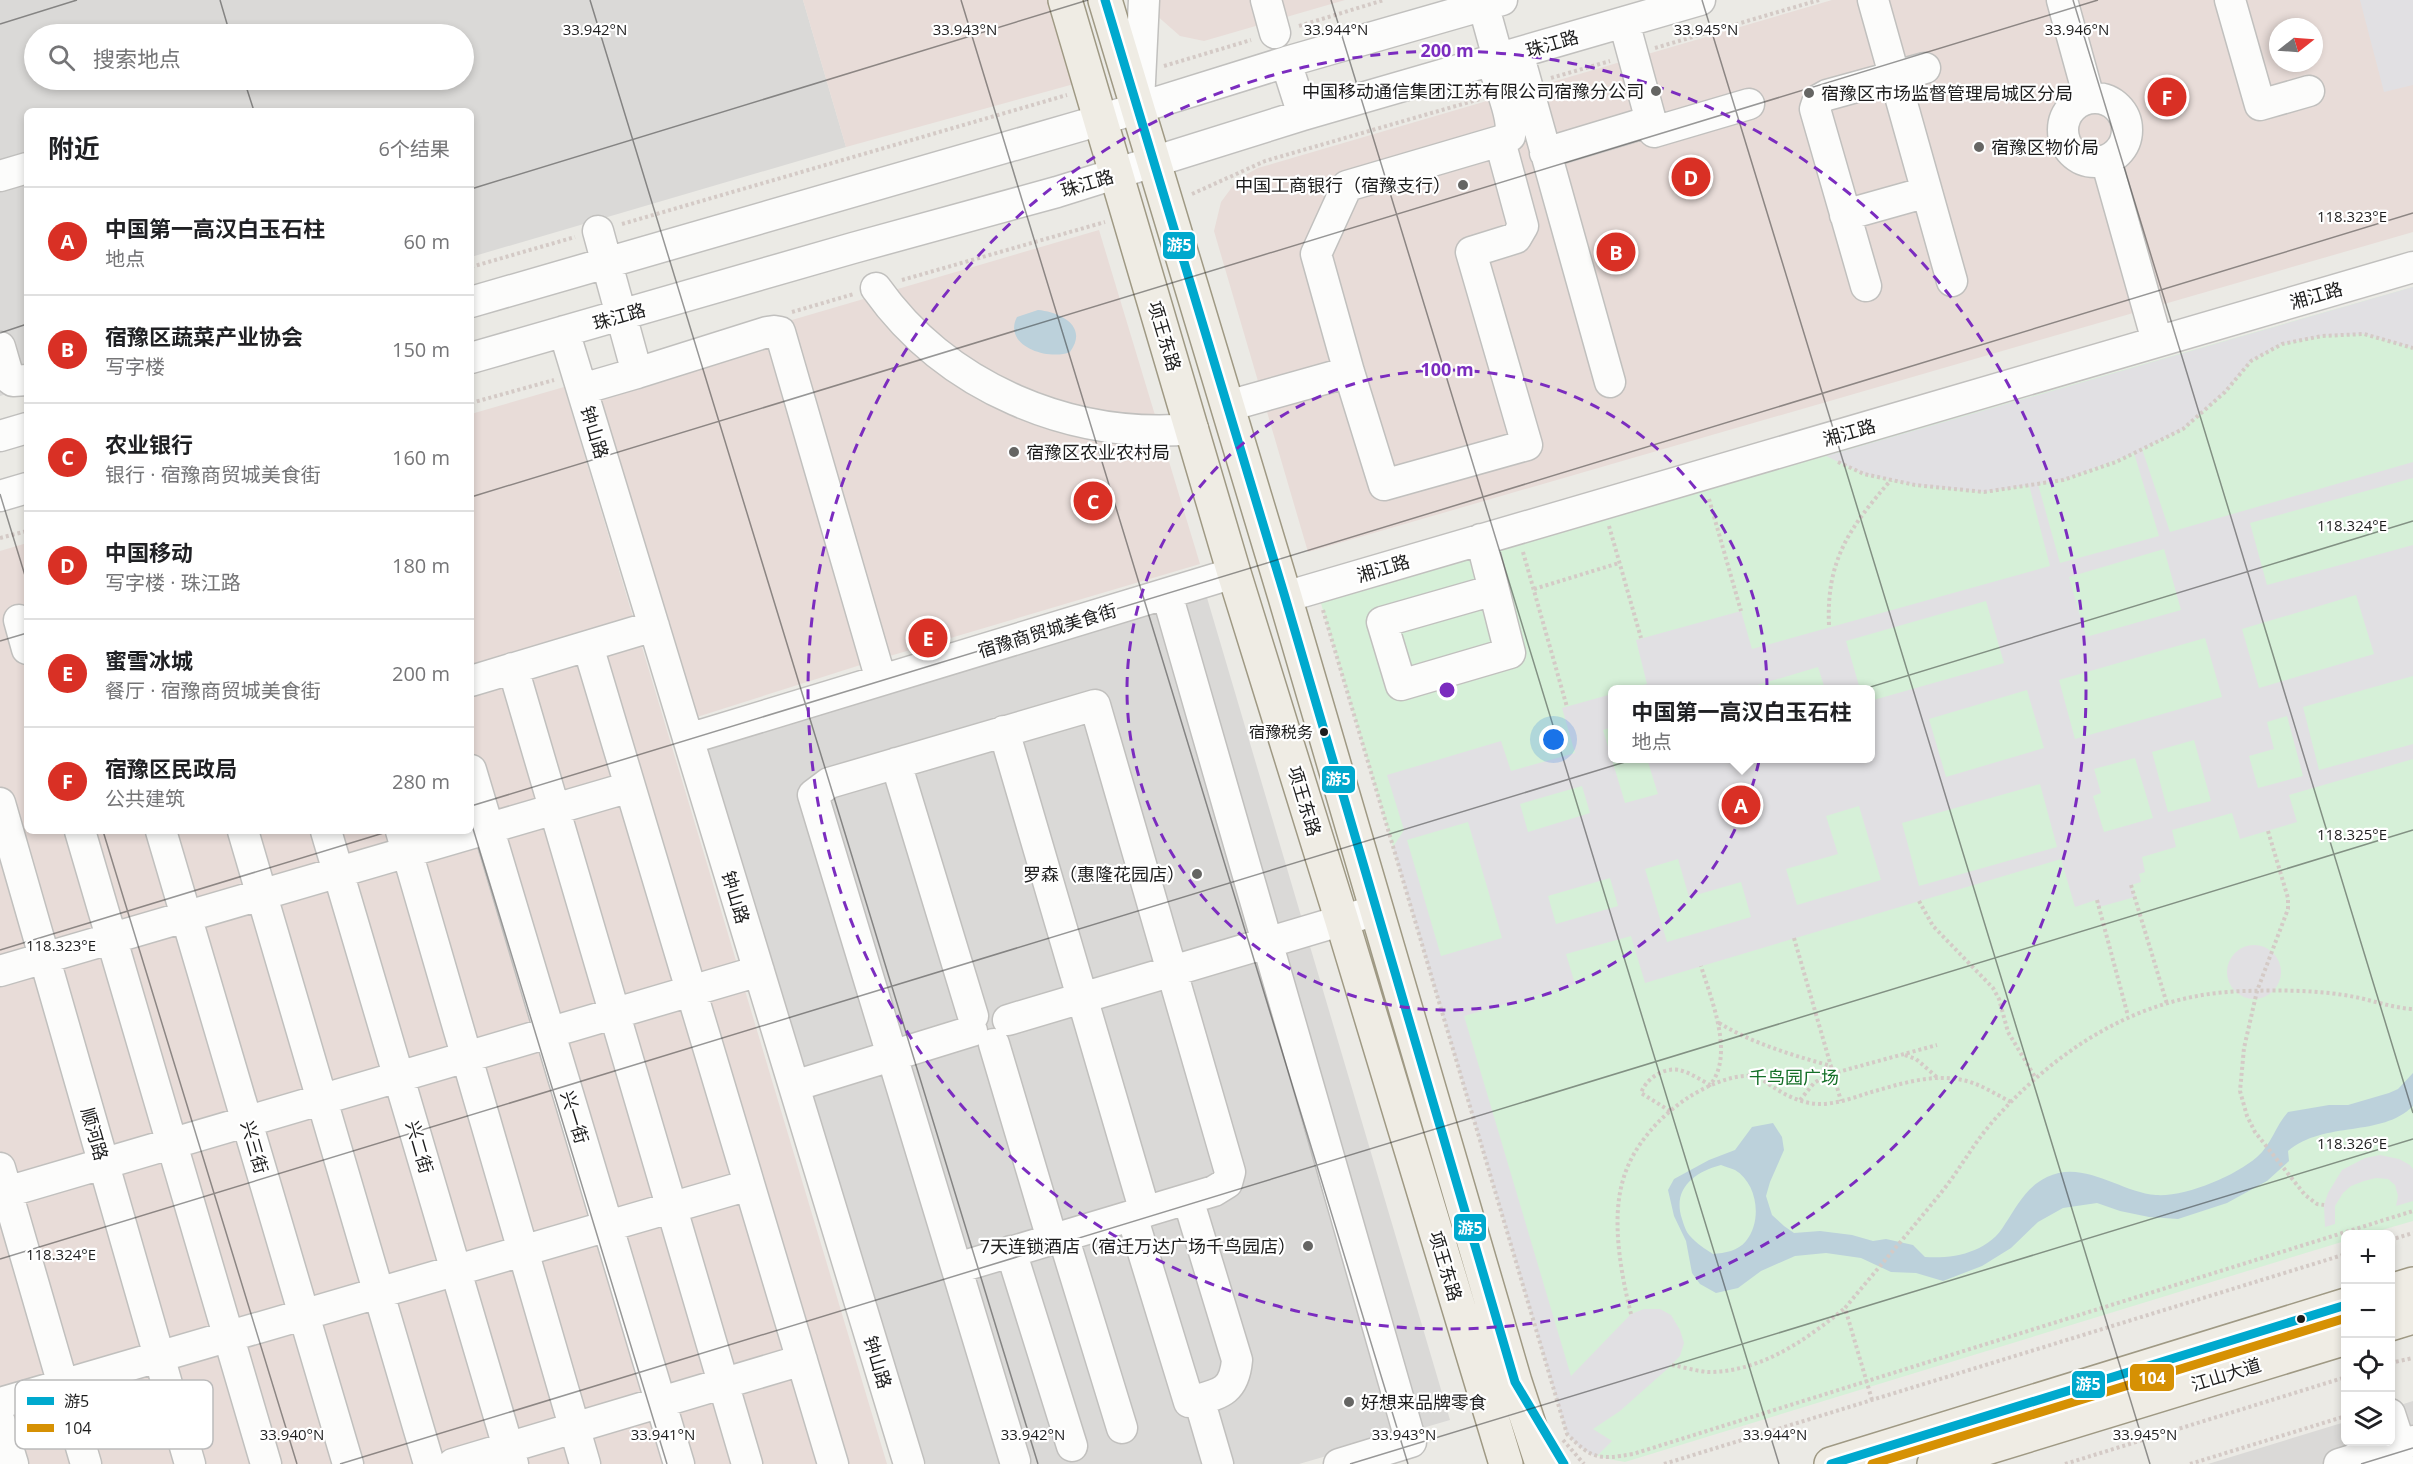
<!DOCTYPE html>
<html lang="zh">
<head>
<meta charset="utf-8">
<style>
	body { margin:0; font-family:"Open Sans","Noto Sans SC",sans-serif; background:#f6f6f6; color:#202124 }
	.controls { position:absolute; right:18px; bottom:18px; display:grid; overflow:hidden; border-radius:9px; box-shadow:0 3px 9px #0003 }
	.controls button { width:54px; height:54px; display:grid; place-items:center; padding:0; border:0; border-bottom:2px solid #e0e0e0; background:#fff; color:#202124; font:30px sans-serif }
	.compass { position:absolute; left:2269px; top:18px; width:54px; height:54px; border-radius:50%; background:#fff; box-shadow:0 3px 9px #0003; rotate:73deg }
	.you { position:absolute; left:1554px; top:740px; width:21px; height:21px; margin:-15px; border:4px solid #fff; border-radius:50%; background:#1a73e8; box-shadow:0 0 0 9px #1a73e833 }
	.badge { display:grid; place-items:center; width:39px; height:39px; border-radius:50%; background:#d93025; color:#fff; font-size:20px; font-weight:700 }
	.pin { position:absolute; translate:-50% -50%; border:3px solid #fff; box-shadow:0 2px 6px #0006 }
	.popup { position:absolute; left:1608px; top:685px; width:267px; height:78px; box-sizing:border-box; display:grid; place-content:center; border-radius:9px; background:#fff; filter:drop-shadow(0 2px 4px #0005); font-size:20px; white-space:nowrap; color:#757577 }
	.popup b { font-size:22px; color:#202124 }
	.popup::after { content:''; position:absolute; left:50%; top:100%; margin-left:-12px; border:12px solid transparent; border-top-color:#fff }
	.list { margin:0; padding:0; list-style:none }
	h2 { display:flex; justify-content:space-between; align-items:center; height:78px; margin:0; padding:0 24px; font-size:26px }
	h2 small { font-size:20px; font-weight:400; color:#757577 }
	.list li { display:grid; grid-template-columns:39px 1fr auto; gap:18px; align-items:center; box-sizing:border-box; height:108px; padding:0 24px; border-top:2px solid #e0e0e0 }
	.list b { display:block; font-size:22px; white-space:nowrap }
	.list p { margin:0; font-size:20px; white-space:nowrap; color:#757577 }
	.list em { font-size:20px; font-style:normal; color:#757577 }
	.icon { flex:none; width:33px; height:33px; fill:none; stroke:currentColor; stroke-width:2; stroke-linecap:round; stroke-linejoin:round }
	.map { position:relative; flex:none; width:2413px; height:1464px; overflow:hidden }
	.search { position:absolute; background:#fff; box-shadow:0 3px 9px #0003; left:24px; top:24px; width:450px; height:66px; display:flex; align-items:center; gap:15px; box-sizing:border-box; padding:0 21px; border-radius:33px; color:#757577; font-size:22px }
	.panel { position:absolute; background:#fff; box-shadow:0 3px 9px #0003; left:24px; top:108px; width:450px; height:726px; border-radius:9px }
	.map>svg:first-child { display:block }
	.residential { fill:#dad9d7; fill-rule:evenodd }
	.commercial { fill:#e8dcd8; fill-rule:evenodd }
	.park { fill:#d6f0d8; fill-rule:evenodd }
	.plaza { fill:#e1e0e3; fill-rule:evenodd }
	.water { fill:#bcd1db; fill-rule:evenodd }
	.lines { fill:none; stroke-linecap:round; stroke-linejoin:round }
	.minor-casing { stroke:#c1c0be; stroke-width:33 }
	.major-casing { stroke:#9f9984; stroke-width:36 }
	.path { stroke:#d4cac6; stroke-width:4; stroke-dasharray:3 3; stroke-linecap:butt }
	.minor { stroke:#fcfcfb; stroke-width:30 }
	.major { stroke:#efece4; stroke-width:33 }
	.bus-1-casing { stroke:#fff; stroke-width:14 }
	.bus-2-casing { stroke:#fff; stroke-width:14 }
	.bus-1 { stroke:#00a9ce; stroke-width:9 }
	.bus-2 { stroke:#d69104; stroke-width:9 }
	.ticks { fill:none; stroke:#1d1d1d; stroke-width:1.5; stroke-opacity:0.45 }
	.ring { fill:none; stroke:#7b2cbf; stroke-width:3; stroke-dasharray:10 8 }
	.poi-dot { fill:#656563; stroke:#fff; stroke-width:2 }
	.bus-dot { fill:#1d1d1d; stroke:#fff; stroke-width:2 }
	.labels { text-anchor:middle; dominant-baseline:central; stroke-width:4.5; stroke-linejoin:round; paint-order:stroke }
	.bus-label { font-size:16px; fill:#1d1d1d; stroke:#fff; text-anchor:end }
	.street-label { font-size:18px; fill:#1d1d1d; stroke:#fff }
	.poi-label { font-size:18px; fill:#1d1d1d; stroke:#fff; text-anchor:end }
	.park-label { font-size:18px; fill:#157028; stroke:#fff }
	.key { fill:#fff; stroke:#bbb; stroke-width:1.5 }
	.key-label { font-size:16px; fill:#1d1d1d }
	.ticks-label { font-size:15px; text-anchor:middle; fill:#1d1d1d; stroke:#fff; stroke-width:4.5; stroke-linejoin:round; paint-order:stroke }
	.centre { fill:#7b2cbf; stroke:#fff; stroke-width:3 }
	.ring-label { font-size:18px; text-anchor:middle; font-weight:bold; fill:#7b2cbf; stroke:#fff; stroke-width:4.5; stroke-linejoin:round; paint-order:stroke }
	.line-badge { stroke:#fff; stroke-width:2 }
	.badge-label { font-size:16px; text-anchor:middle; font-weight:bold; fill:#fff }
</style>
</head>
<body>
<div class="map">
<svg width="2413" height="1464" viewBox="0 0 2413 1464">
	<rect width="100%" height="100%" fill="#ebeae5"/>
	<!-- residential -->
	<path class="residential" d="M0,0h803l43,147 -375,110v-146h-444v277l-27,8zM34,34h430v46h-430z
		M1205,591l245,829 -151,44h-373l-222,-717z
		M2413,1401v63h-205l137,-42 1,20h44l1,-34z"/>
	<!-- commercial -->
	<path class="commercial" d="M803,0h245l26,84 -228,63z
		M1139,0h206l-141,41 -24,-5z
		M1832,0h581v232l-1105,320 -94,-321 7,-29 17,-23 20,-11zM2278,27h36v36h-36z
		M1099,230l101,334 -327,97 -176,56 -103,-339z
		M564,387l323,1077h-887v-913l27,-8v288h444v-417z"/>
	<!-- park -->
	<path class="park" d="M2413,287v934l-45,13h-22l-1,7 -720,221c-29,-5 -37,-7 -58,-28l-247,-834zM1612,690h258v68h-258z"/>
	<!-- plaza -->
	<path class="plaza" d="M2360,0h53v85l-29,7z
		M2413,287v61l-49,-14 -42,2 -40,8 -31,17 -26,31 -42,37 -41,20 28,83 243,-70v16l-163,45 17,62 146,-40v131l-110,31 16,63 94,-26v15l-124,36 8,27 -57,17 -8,-26 -60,17 4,17 -34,10 3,15 -6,2 2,8 -10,3 4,12 -36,10 -3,-7 -21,7 -14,-48 -416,124 -14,-47 -65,18 9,30 -111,32 107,360 60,-62 13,-5h16l11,6 9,15 4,13 -4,13 -15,15 -45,40 -27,18 19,12 -16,16 -16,-10 -13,-13 -174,-587 11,-17 -17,-55 114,-34 10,30 64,-18 -13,-45 50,-14v33l-9,3 22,73 33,-9 -11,-35 223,-1v-57l134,-38 -18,-62 -140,40 14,48h-35l-7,-22 -74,22h-116l19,-5 -11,-44 105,-29 11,38 298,-83 -21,-81 -45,7 -69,-7 -51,-11 -38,-18zM2134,453l25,83 -99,27 -22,-79 25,-4zM2164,549l17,61 -95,27 -17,-60zM2356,595l18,59 -115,34 -17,-59zM2205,638l17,59 -147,42 -16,-59zM2027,690l17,58 -98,29 -17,-58zM2287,716l16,60 -45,12 -9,-32 25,-7 -7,-27zM2194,740l17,61 -43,11 -16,-60zM2135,758l18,60 -49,14 -11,-36 8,-3 -7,-24zM2040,784l17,63 -138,39 -17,-63zM1582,786l8,27 -62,19 -8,-28zM1859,806l22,74 -84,25 -11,-36 52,-15 -12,-38zM1468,822l34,116 -61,18 -34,-116zM1678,859l11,38 52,-15 10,35 -84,25 -22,-73zM1610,878l8,28 -62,18 -8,-28z
		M2227 972a27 27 0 1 1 54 0a27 27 0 1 1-54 0Z
		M2380,1155l19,4 11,6 3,4v32l-17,5 2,-10 -3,-11 -7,-6 -12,-1 -12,3 -13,5 -8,7 -8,13v18l-10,3 -1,-22 4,-12 14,-23 23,-12z"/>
	<!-- water -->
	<path class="water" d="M1038,310c22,2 51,16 32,42 -21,9 -68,-6 -53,-35z
		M2413,1073v33c-32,32 -88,14 -125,45l1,10 -22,20 -40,22 -49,16 -29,-2 -29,-6 -23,-8 -34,5 -25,14 -27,26 -29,18 -39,15 -27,-8 -25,-1 -30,-14 -35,-5 -31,3 -34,15 -23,17 -22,5 -16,-9 -8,-11 -6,-32 -12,-25 -6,-26 6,-11 35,-19 26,-10 17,-23 21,-4 9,14 2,13 -14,32 -4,14 6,19 12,11 10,7 26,-2 32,4 21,6 13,-2 27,6 12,12c30,2 64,-5 80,-33 12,-18 21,-37 42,-47 36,-18 73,15 109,18 30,2 79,-19 101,-38 14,-12 19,-32 31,-45l41,-7h19l41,-12 9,-4zM1721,1165c4,2 10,3 14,5 22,13 28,50 11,71 -8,10 -21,12 -33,13 -8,-5 -17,-11 -23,-18 -4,-4 -6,-11 -8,-17 -10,-30 12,-47 39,-54z"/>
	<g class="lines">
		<defs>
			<path id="minor" d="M1266,0l9,33
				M1482,0l16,58
				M1873,0l79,281
				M2062,0l27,98
				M2230,0l30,105 49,-14
				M1624,22l27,99
				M1518,53l92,329
				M1491,60c6,19 24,57 19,76l-10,5 -153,45 -31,68 33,118 35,113 143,-40 -56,-193 45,-14 7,-12 -23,-85
				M1286,62l17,53
				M2063 130a32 32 0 1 1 64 0a32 32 0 1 1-64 0Z
				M1139,102l5,-102
				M1545,153l106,-32 3,11 95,-28
				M2106,160l51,181
				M0,176l27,-8
				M1845,215l82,-23
				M598,231l39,142 130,-41 7,-1 6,1 101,348
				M1866,286l-51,-177 3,-9 9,-5 98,-27
				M876,288c71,100 195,152 317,141
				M471,302l616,-178 199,-62 216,-62
				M564,331l345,1133
				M0,347l9,31 4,3 14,-1
				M471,358l382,-110 204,-56 246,-77 397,-115
				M582,389l55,-16
				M1228,406l121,-34
				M0,436l27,-8
				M0,496l27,-8
				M1481,539l29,114 -109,32 -19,-63 112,-32
				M1167,594l244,848 -72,22
				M1285,597l1128,-330
				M19,620l8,29
				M588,646l245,818
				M513,668l234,796
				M471,681l183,-55
				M1004,731l141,481
				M688,739l546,-166
				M896,763l77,253
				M471,770l208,694
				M0,803l190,661
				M80,831l186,633
				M161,831l187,633
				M243,831l186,633
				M326,831l187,633
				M401,831l184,633
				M0,971l630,-184
				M1008,1020l369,-110
				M994,1044l58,195
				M794,1086l178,-55
				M0,1168l86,296
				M0,1194l759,-223
				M1132,1216l57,186c29,-8 45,-8 48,-42l-49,-161
				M1063,1236l59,192
				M1011,1251l61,195
				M957,1268l257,-77 13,-8 3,-11 -135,-467 -266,78 -16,12 202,666
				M1199,1399l19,65
				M0,1403l749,-218
				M2390,1414l16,49
				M0,1422l13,42
				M453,1464l349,-104
				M2339,1464l74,-23"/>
			<path id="major" d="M1065,0l169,573 108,348 164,543
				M1105,0l180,597 230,785 27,82
				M2390,1291l23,-7
				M2390,1324l23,-7
				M1831,1464l515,-159
				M1934,1464l412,-126"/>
		</defs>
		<!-- minor casing -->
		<use href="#minor" class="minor-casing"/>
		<!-- major casing -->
		<use href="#major" class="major-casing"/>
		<!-- path -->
		<path class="path" d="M1299,26l85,-26
			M1655,48l164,-48
			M1164,66l87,-26
			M1551,78l59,-17
			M1192,194l73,-33 215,-62
			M622,224l445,-129
			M471,267l104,-30
			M902,280l203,-58
			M792,312l62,-18
			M471,403l83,-23
			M1838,462l26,12 51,11 69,7 79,-12 53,-18 67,-33 42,-37 26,-31 31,-17 40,-8 42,-2 49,14
			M1709,499l32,112
			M1609,526l32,112
			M0,538l27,-7
			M1523,552l44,155
			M1534,589l85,-26
			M1323,610l244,824c25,25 31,26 66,20l780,-243
			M1829,625c-3,-65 21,-98 62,-145
			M2268,831l20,67v11l-31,82 -13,57 -4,43 7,25 8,16 50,63 12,9 7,1
			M2131,885l36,119
			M2097,900l31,116
			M1919,901l14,25 60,62 6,11 9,33 27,45
			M1794,938l47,163
			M1719,1023c35,21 73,32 112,43
			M1905,1055l11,4 23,20
			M1800,1100l14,-17 13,-8 110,-30
			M1670,1111l-29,-18c5,-14 22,-26 38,-23 10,2 22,10 31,15 25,-30 1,-86 -9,-119
			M2390,1240l23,-7
			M1631,1314c-10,-40 -20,-94 -8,-134 9,-33 36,-63 63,-81 18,-12 45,-25 68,-23 6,1 14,8 19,11 14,9 30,17 47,17 16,0 33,-6 48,-11 29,-8 63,-20 94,-13 17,3 33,14 49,22
			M2390,1363l23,-5
			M1672,1365c11,2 24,6 36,7 53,0 98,-32 137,-64
			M1872,1400l-27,-92c33,-40 67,-79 99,-119 18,-23 31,-48 51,-70 66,-74 150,-126 251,-128 36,-1 74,-1 109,6 20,4 38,11 58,12
			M1563,1440l21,24
			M1664,1464l682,-210
			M2065,1464l281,-87
			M2190,1464l156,-48"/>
		<!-- minor -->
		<use href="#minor" class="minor"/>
		<!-- major -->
		<use href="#major" class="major"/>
		<defs>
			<path id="bus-1" d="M1105,0l180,597 230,785 49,82
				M1831,1464l515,-159"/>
			<path id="bus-2" d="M1872,1464l474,-146"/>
		</defs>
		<!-- bus-1 casing -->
		<use href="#bus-1" class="bus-1-casing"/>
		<!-- bus-2 casing -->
		<use href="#bus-2" class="bus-2-casing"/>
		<!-- bus-1 -->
		<use href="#bus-1" class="bus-1"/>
		<!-- bus-2 -->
		<use href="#bus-2" class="bus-2"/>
	</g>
	<!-- ticks -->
	<path class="ticks" d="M220,0l10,34M590,0l448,1464M961,0l447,1464M1331,0l448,1464M1702,0l448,1464M2073,0l340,1113M0,24l77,-24M244,80l10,31M471,189l617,-189M0,333l27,-9M0,494l27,88M471,497l1627,-497M0,641l27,-8M471,806l1942,-593M471,822l196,642M103,831l194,633M0,950l390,-119M0,1259l2413,-738M340,1464l2073,-634M1350,1464l1063,-325M2361,1464l52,-16"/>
	<!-- distance rings -->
	<g class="ring">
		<circle cx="1447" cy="690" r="320"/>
		<circle cx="1447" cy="690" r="639"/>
	</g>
	<!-- markers -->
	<g class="poi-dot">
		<circle cx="1656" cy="91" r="6"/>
		<circle cx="1809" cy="93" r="6"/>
		<circle cx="1979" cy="147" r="6"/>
		<circle cx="1463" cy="185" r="6"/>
		<circle cx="1014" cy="452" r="6"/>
		<circle cx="1197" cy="874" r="6"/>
		<circle cx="1308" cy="1246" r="6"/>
		<circle cx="1349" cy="1402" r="6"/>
	</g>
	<g class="bus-dot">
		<circle cx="1324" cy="732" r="5"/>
		<circle cx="2301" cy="1319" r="5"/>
	</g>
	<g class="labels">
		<!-- bus labels -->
		<g class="bus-label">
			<text x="1313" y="732">宿豫税务</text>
		</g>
		<!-- street labels -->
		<g class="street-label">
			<text transform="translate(1552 43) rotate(-16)">珠江路</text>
			<text transform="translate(1087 183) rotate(-17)">珠江路</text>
			<text transform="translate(2316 295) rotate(-16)">湘江路</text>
			<text transform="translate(619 316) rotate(-16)">珠江路</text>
			<text transform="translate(1165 336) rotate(73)">项王东路</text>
			<text transform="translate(595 432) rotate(73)">钟山路</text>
			<text transform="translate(1849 432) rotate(-16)">湘江路</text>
			<text transform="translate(1383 568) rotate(-17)">湘江路</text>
			<text transform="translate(1047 630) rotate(-17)">宿豫商贸城美食街</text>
			<text transform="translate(1305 801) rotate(73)">项王东路</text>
			<text transform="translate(736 897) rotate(73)">钟山路</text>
			<text transform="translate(575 1117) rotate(73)">兴一街</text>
			<text transform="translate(95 1134) rotate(74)">顺河路</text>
			<text transform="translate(255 1147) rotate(74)">兴三街</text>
			<text transform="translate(420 1147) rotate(74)">兴二街</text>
			<text transform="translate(1446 1266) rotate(73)">项王东路</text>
			<text transform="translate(878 1362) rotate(73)">钟山路</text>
			<text transform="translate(2226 1374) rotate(-17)">江山大道</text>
		</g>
		<!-- poi labels -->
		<g class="poi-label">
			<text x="1644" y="91">中国移动通信集团江苏有限公司宿豫分公司</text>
			<text x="1821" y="93" text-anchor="start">宿豫区市场监督管理局城区分局</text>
			<text x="1991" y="147" text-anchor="start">宿豫区物价局</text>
			<text x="1451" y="185">中国工商银行（宿豫支行）</text>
			<text x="1026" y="452" text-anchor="start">宿豫区农业农村局</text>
			<text x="1185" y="874">罗森（惠隆花园店）</text>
			<text x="1296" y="1246">7天连锁酒店（宿迁万达广场千鸟园店）</text>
			<text x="1361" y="1402" text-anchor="start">好想来品牌零食</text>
		</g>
		<!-- park labels -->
		<g class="park-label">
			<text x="1794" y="1077">千鸟园广场</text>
		</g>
	</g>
	<!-- legend -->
	<rect x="15" y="1380" width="198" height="69" rx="9" class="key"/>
	<rect x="27" y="1397" width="27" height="8" fill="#00a9ce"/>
	<rect x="27" y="1424" width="27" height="8" fill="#d69104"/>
	<g class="key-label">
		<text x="64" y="1407">游5</text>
		<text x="64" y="1434">104</text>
	</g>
	<g class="ticks-label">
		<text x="595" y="35">33.942°N</text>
		<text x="965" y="35">33.943°N</text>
		<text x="1336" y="35">33.944°N</text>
		<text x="1706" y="35">33.945°N</text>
		<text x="2077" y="35">33.946°N</text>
		<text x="2352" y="222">118.323°E</text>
		<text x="2352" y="531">118.324°E</text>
		<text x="2352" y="840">118.325°E</text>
		<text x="61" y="951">118.323°E</text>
		<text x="2352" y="1149">118.326°E</text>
		<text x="61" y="1260">118.324°E</text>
		<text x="292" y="1440">33.940°N</text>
		<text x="663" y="1440">33.941°N</text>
		<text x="1033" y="1440">33.942°N</text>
		<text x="1404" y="1440">33.943°N</text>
		<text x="1775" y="1440">33.944°N</text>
		<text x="2145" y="1440">33.945°N</text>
	</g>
	<circle cx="1447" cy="690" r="9" class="centre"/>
	<g class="ring-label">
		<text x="1447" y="57">200 m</text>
		<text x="1447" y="376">100 m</text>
	</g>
	<g class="line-badge">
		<rect x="1162" y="231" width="34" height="29" rx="6" fill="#00a9ce"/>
		<rect x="1321" y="765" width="35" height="29" rx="6" fill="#00a9ce"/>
		<rect x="1453" y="1213" width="34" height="29" rx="6" fill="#00a9ce"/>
		<rect x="2129" y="1363" width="46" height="29" rx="6" fill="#d69104"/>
		<rect x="2071" y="1370" width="35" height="29" rx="6" fill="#00a9ce"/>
	</g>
	<g class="badge-label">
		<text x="1179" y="251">游5</text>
		<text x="1338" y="785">游5</text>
		<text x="1470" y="1234">游5</text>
		<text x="2152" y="1384">104</text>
		<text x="2088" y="1390">游5</text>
	</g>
</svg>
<div class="controls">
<button>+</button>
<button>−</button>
<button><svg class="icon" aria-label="locate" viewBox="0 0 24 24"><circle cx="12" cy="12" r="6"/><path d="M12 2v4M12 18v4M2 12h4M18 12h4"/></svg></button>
<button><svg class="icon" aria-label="layers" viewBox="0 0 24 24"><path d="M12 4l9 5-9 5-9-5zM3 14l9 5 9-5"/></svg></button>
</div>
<svg class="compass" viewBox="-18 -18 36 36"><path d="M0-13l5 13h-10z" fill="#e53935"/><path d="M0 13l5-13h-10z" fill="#757577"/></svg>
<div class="you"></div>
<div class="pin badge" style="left:1741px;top:805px">A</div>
<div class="popup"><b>中国第一高汉白玉石柱</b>地点</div>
<div class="pin badge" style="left:1616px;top:252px">B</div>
<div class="pin badge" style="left:1093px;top:501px">C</div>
<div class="pin badge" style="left:1691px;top:177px">D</div>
<div class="pin badge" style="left:928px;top:638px">E</div>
<div class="pin badge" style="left:2167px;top:97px">F</div>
<div class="search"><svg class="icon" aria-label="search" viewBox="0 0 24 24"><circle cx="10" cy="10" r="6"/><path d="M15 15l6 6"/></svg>搜索地点</div>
<section class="panel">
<h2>附近<small>6个结果</small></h2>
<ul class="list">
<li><span class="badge">A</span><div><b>中国第一高汉白玉石柱</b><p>地点</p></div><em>60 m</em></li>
<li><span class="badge">B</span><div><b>宿豫区蔬菜产业协会</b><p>写字楼</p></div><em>150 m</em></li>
<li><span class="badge">C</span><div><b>农业银行</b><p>银行 · 宿豫商贸城美食街</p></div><em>160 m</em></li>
<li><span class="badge">D</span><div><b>中国移动</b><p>写字楼 · 珠江路</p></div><em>180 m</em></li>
<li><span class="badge">E</span><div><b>蜜雪冰城</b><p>餐厅 · 宿豫商贸城美食街</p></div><em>200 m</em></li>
<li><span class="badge">F</span><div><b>宿豫区民政局</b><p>公共建筑</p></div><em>280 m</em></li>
</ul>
</section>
</div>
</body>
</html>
